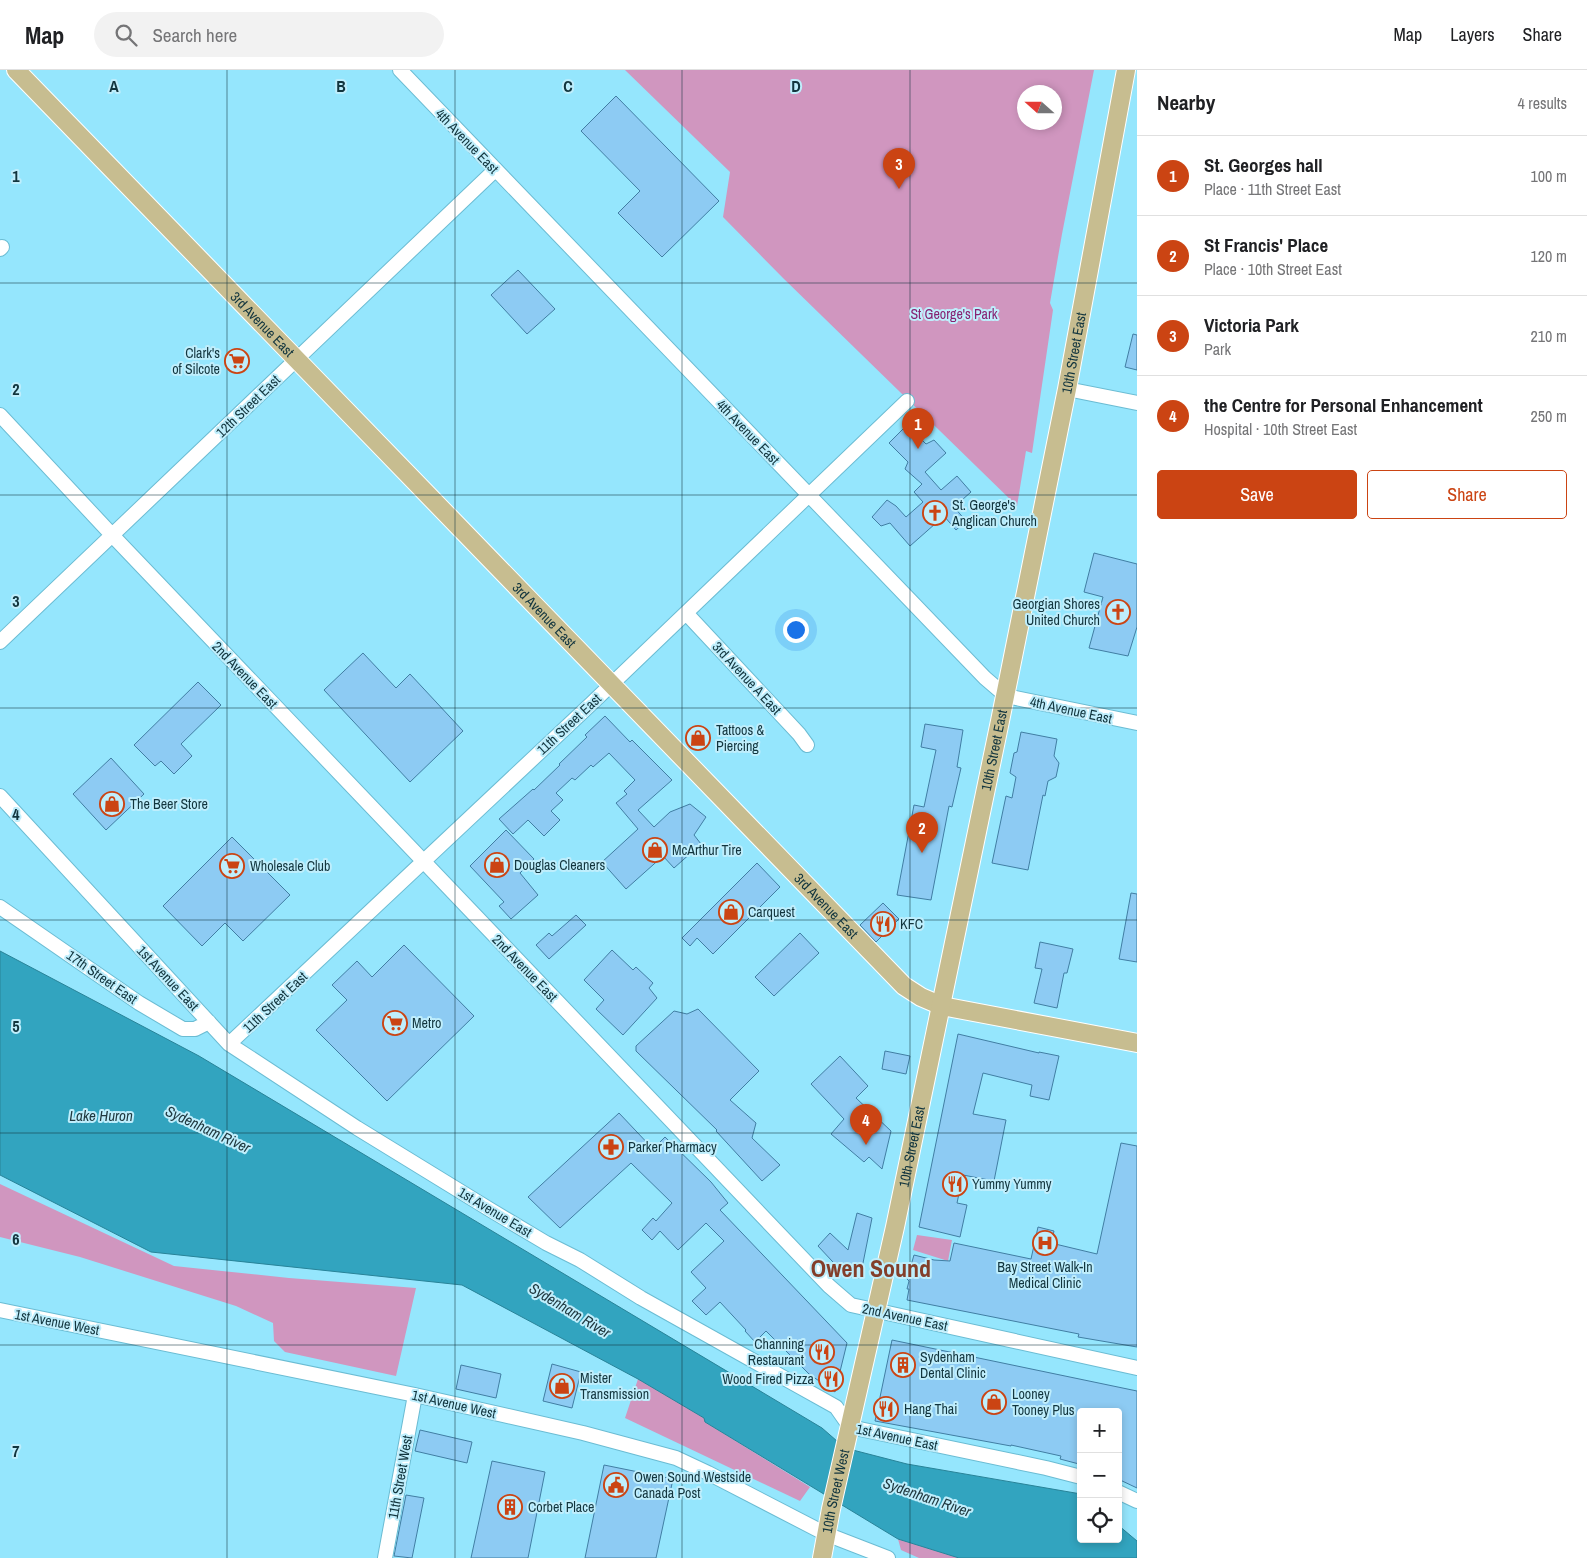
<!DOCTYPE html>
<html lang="en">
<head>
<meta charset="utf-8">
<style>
	body { margin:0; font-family:"Archivo Narrow",sans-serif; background:#f2f2f2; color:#202124 }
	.controls { position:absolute; right:15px; bottom:15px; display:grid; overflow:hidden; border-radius:5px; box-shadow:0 2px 8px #0003 }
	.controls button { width:45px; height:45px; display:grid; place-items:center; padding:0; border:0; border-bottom:1px solid #e0e0e0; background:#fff; color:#202124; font:25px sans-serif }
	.compass { position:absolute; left:1017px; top:15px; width:45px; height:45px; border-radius:50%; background:#fff; box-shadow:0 2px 8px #0003; rotate:291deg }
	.you { position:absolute; left:795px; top:559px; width:18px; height:18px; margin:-12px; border:4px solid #fff; border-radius:50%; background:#1a73e8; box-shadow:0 0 0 8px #1a73e833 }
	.badge { display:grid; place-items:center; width:32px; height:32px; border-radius:50%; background:#cb4413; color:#fff; font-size:16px; font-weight:700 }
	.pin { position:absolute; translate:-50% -41px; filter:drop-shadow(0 1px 2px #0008) }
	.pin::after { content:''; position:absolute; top:26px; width:18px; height:15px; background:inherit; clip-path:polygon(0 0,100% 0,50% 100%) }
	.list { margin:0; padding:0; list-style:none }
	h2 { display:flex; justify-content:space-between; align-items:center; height:65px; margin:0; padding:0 20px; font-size:21px }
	h2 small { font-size:16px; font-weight:400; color:#757577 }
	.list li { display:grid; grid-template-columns:32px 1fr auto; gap:15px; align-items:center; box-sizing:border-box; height:80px; padding:0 20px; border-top:1px solid #e0e0e0 }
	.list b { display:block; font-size:19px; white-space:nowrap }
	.list p { margin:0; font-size:16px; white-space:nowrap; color:#757577 }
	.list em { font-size:16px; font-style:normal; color:#757577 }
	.actions { display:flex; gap:10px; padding:15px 20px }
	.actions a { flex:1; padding:11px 0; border:1px solid #cb4413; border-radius:5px; text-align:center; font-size:18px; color:#cb4413 }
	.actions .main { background:#cb4413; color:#fff }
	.icon { flex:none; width:28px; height:28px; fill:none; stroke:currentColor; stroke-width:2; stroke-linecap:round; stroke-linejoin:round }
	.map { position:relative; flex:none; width:1137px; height:1488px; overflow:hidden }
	header { display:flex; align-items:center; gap:30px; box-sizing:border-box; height:70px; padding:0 25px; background:#fff; border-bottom:1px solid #e0e0e0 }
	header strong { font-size:24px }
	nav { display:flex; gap:28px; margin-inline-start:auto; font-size:18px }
	.search { width:350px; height:45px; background:#f2f2f2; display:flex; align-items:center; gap:12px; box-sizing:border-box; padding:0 18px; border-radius:28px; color:#757577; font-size:19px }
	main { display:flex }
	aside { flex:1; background:#fff }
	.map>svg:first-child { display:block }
	.green { fill:#d096bf; fill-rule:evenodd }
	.water { fill:#32a4bf; stroke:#288398 }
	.building { fill:#8dcbf3; stroke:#417ea3 }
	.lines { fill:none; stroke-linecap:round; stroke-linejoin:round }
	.minor-casing { stroke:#6bbcd3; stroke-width:16 }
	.major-casing { stroke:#fff; stroke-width:20 }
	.minor { stroke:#fff; stroke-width:14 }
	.major { stroke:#c7bd90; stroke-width:18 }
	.grid { fill:none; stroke:#12353e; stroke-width:1; stroke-opacity:0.55 }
	.labels { text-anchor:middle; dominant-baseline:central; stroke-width:4; stroke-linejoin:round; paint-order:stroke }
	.street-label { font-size:14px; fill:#12353e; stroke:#bfeefc }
	.park-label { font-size:14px; fill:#872272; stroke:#bfeefc }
	.poi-label { font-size:14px; fill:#12353e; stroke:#bfeefc; text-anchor:start }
	.water-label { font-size:15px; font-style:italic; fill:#20383f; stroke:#bfeefc }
	.town-label { font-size:24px; font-weight:bold; fill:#833e2a; stroke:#bfeefc }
	.grid-label { font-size:16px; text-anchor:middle; font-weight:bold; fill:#12353e; stroke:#bfeefc; stroke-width:4; stroke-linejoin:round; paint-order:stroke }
</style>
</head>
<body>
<header>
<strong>Map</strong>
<div class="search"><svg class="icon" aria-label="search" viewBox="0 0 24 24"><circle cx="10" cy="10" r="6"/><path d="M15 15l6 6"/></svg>Search here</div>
<nav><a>Map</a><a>Layers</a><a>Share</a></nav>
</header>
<main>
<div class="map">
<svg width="1137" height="1488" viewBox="0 0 1137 1488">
	<rect width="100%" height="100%" fill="#95e6fd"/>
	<!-- green -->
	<path class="green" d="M625,0h469l-32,164 -12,69 3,7 -21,143 -6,-2 -9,55 -234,-228 -60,-61 7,-45zM1024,22h30v30h-30z
		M0,1114l174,82 115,12 127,10 -20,88 -111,-24 -11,-11 -1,-18 -37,-17 -156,-49 -80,-20z
		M917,1165l35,5 -4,21 -35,-11z
		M638,1309l66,39 1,4 105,65 -10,14 -175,-83z
		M898,1469l61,19h-40l-18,-8z"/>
	<!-- water -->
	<path class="water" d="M0,881l199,105 623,372 23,20 62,16 174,30v45h37v-14l19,16v17h-178l-61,-19 -193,-117 -1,-4 -66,-39 -176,-94 -311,-33 -151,-77z"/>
	<!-- building -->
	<path class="building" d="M616,26l103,105 -57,56 -44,-44 22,-22 -59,-60z
		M518,200l37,39 -28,25 -36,-39z
		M1133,264l4,1v35l-12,-3z
		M907,355l19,19 8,-4 12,13 -21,19 16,18 16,-14 14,16 -17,15 12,14 -10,9 -12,-14 -34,30 -20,-23 -9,3 -9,-9 15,-17 9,6 10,11 17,-15 -9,-10 8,-8 -17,-15 3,-7 -19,-19z
		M1094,483l43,11v63l-9,29 -39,-8 14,-51 -19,-5z
		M363,583l33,35 14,-14 53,57 -53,51 -86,-92z
		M198,612l23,23 -40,39 11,12 -18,18 -13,-13 -6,5 -21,-21z
		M605,646l25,26 2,-2 40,40 -34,30 16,17 16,-15 20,-8 16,13 -12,18 7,9 -27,24 -11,-12 -37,33 -24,-27 36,-33 -22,-26 11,-9 -3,-3 11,-11 -26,-27 -16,14 -2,-2 -16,15 -3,-2 -16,15 7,7 -12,11 9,9 -16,16 -16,-16 -15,14 -14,-15 34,-30 1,1 26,-25 -1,-1 28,-27 -2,-2z
		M925,654l38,6 -6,37 4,1 -9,39 -3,-1 -18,94 -34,-5 17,-90 10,2 12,-57 -15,-3z
		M1021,662l36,7 -3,17 5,7 -3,14 -8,4 -3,15 -2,-1 -15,75 -36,-7 14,-67 6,2 4,-21 -6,-4 4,-20 3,-1z
		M111,688l33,36 -38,36 -33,-36z
		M506,760l28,29 -14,14 18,22 -27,24 -12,-13 5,-4 -34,-36z
		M232,767l58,58 -47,46 -18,-18 -23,23 -39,-40z
		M757,793l23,24 -67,67 -16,-16 -7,8 -8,-8z
		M1131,823l6,1v68l-18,-3z
		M883,833l16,16 -23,23 -16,-17z
		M576,845l10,10 -37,34 -13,-14 13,-12 3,3z
		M800,863l19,20 -45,43 -19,-19z
		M1040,872l33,7 -6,24h-3l-7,35 -23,-5 8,-34 -7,-1z
		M404,875l70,71 -87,85 -71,-71 31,-30 -15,-15 25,-24 15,16z
		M612,880l21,20 3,-3 17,16 -4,5 8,10 -34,37 -27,-26 8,-9 -20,-20z
		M698,939l61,62 -29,29 26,23 -4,15 28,27 -18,16 -46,-50 1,-1 -81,-79v-5l38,-35 13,3z
		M958,964l81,19v-1l20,4 -10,44 -19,-4 2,-11 -49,-12 -10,41 33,6 -12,61 -31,-6 -6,28 10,2 -7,32 -41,-10z
		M885,981l25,5 -4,18 -24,-5z
		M840,986l28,30 -12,12 35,33 -9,38 -13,-12 -5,5 -33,-28 13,-15 -33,-35z
		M619,1043l34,36 12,-12 46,45 17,21 -8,7 127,133 -12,49 -26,-18 -43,-43 -11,11 -10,-11 1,-1 -26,-28 -14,13 -14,-14 14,-13 -15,-16 33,-31 -18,-18 -28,27 -18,-19 -8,9 -10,-10 11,-12 3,3 16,-18 -41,-40 -71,65 -32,-31z
		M1121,1073l16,3v201l-59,-10 1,-3 -172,-34 2,-11h-2l2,-8 -2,-2 7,-24 20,5 16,1 4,-18 77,16 7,-32 16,4 -3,12 46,11z
		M857,1143l15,5 -12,60 -14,-2 -28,-30 12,-13 18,17z
		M892,1270l245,51v97l-19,-9v-67h-37v48l-2,4 -19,-5 1,-3 -50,-11v1l-136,-25z
		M552,1294l29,8 -9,36 -29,-7z
		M461,1295l40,9 -5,24 -40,-9z
		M420,1360l52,12 -5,21 -52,-12z
		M492,1391l53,11 -17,86h-57z
		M604,1395l69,14 -17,79h-71z
		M406,1425l18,3 -12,60 -18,-2z"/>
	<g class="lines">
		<defs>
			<path id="minor" d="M400,0l585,608 21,18 131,27
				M0,179l2,-2
				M1067,319l70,14
				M0,345l112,120 717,751 22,19 286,63
				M686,543l113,121 8,11
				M0,572l495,-472
				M0,726l229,248 128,84 132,81 57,34 34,17 61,38 195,109 14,20 196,41 35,9
				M0,837l139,96 44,26h12l14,-7
				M229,974l363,-341 315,-302
				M0,1240l415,85 168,38 93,25 32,15 118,61 62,24
				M1118,1422l19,9
				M385,1488l30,-163"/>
			<g id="major">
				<path id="s1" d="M16,0l888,916 17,11 21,9 195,37"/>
				<path id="s2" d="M822,1488l9,-49 64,-282 105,-506 67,-332 59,-319"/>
			</g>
		</defs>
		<!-- minor casing -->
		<use href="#minor" class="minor-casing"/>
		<!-- major casing -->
		<use href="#major" class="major-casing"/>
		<!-- minor -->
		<use href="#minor" class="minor"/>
		<!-- major -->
		<use href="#major" class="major"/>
	</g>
	<!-- grid -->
	<path class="grid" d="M227,0v1488M455,0v1488M682,0v1488M910,0v1488M0,213h1137M0,425h1137M0,638h1137M0,850h1137M0,1063h1137M0,1275h1137"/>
	<!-- icons -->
	<defs>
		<symbol id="supermarket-ring" viewBox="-11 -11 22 22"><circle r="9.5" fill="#bfeefc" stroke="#cb4413" stroke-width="1.5"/><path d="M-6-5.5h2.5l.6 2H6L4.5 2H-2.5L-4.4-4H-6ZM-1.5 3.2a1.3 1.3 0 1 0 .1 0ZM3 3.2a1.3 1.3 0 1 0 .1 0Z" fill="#cb4413"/></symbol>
		<symbol id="church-ring" viewBox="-11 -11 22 22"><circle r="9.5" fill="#bfeefc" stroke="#cb4413" stroke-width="1.5"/><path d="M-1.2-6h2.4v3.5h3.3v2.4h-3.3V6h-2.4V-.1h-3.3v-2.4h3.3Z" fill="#cb4413"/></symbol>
		<symbol id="shop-ring" viewBox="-11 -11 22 22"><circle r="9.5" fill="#bfeefc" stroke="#cb4413" stroke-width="1.5"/><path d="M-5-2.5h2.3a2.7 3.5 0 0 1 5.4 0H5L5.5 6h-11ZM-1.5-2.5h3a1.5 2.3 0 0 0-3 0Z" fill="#cb4413"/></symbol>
		<symbol id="restaurant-ring" viewBox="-11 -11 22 22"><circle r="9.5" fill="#bfeefc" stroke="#cb4413" stroke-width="1.5"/><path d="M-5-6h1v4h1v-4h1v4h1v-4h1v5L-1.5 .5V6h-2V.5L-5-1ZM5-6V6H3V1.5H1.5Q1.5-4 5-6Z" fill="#cb4413"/></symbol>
		<symbol id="pharmacy-ring" viewBox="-11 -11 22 22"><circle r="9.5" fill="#bfeefc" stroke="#cb4413" stroke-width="1.5"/><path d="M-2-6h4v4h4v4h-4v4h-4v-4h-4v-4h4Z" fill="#cb4413"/></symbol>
		<symbol id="hospital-ring" viewBox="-11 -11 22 22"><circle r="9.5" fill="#bfeefc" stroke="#cb4413" stroke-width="1.5"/><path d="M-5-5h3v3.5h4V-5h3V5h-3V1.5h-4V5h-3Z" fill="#cb4413"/></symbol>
		<symbol id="building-ring" viewBox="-11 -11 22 22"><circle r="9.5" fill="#bfeefc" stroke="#cb4413" stroke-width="1.5"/><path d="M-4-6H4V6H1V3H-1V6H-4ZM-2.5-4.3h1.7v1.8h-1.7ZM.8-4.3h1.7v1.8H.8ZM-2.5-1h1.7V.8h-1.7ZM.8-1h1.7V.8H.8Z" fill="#cb4413"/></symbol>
		<symbol id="civic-ring" viewBox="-11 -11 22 22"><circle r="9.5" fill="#bfeefc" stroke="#cb4413" stroke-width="1.5"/><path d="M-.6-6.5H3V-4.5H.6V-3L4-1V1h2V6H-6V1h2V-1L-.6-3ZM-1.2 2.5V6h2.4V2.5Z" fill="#cb4413"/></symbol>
	</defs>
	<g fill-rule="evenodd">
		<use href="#supermarket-ring" x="223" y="277" width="28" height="28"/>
		<use href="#church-ring" x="921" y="429" width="28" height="28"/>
		<use href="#church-ring" x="1104" y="528" width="28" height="28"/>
		<use href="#shop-ring" x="684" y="654" width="28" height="28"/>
		<use href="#shop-ring" x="98" y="720" width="28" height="28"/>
		<use href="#shop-ring" x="641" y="766" width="28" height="28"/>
		<use href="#shop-ring" x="483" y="781" width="28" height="28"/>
		<use href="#supermarket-ring" x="218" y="782" width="28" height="28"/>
		<use href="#shop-ring" x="717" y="828" width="28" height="28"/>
		<use href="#restaurant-ring" x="869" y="840" width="28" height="28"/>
		<use href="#supermarket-ring" x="381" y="939" width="28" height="28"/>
		<use href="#pharmacy-ring" x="597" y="1063" width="28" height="28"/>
		<use href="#restaurant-ring" x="941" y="1100" width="28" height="28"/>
		<use href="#hospital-ring" x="1031" y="1159" width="28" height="28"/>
		<use href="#restaurant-ring" x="808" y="1268" width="28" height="28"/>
		<use href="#building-ring" x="889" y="1281" width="28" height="28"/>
		<use href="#restaurant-ring" x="817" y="1295" width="28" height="28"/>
		<use href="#shop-ring" x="548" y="1302" width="28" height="28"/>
		<use href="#shop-ring" x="980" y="1318" width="28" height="28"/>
		<use href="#restaurant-ring" x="872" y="1325" width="28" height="28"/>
		<use href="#civic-ring" x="602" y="1401" width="28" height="28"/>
		<use href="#building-ring" x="496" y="1423" width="28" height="28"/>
	</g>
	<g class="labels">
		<!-- street labels -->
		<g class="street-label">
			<text transform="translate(467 71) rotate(46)">4th Avenue East</text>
			<text stroke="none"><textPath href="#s1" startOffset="354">3rd Avenue East</textPath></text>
			<text stroke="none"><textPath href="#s2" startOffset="1231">10th Street East</textPath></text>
			<text transform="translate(248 336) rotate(-44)">12th Street East</text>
			<text transform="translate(748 362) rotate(46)">4th Avenue East</text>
			<text stroke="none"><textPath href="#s1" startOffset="759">3rd Avenue East</textPath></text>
			<text transform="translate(245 605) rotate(46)">2nd Avenue East</text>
			<text transform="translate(747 608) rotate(47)">3rd Avenue A East</text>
			<text transform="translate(1071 640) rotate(12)">4th Avenue East</text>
			<text transform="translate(569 654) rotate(-43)">11th Street East</text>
			<text stroke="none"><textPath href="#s2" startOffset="826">10th Street East</textPath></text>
			<text stroke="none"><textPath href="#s1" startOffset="1164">3rd Avenue East</textPath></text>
			<text transform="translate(525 898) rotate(46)">2nd Avenue East</text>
			<text transform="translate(102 907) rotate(35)">17th Street East</text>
			<text transform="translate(168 908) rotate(47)">1st Avenue East</text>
			<text transform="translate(275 932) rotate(-43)">11th Street East</text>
			<text stroke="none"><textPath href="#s2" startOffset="421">10th Street East</textPath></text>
			<text transform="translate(495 1142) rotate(31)">1st Avenue East</text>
			<text transform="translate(905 1247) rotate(12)">2nd Avenue East</text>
			<text transform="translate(57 1252) rotate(11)">1st Avenue West</text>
			<text transform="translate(454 1334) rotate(13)">1st Avenue West</text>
			<text transform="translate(897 1367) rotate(12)">1st Avenue East</text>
			<text transform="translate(400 1407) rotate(-80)">11th Street West</text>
			<text stroke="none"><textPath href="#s2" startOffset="68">10th Street West</textPath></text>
		</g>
		<!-- park labels -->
		<g class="park-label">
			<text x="954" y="244">St George's Park</text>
		</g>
		<!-- poi labels -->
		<g class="poi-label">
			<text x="220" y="283" text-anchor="end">Clark's<tspan x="220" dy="16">of Silcote</tspan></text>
			<text x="952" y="435">St. George's<tspan x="952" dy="16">Anglican Church</tspan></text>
			<text x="1100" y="534" text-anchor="end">Georgian Shores<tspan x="1100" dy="16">United Church</tspan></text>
			<text x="716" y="660">Tattoos &amp;<tspan x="716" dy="16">Piercing</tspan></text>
			<text x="130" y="734">The Beer Store</text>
			<text x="672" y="780">McArthur Tire</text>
			<text x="514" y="795">Douglas Cleaners</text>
			<text x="250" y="796">Wholesale Club</text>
			<text x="748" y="842">Carquest</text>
			<text x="900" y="854">KFC</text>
			<text x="412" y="953">Metro</text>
			<text x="628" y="1077">Parker Pharmacy</text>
			<text x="972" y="1114">Yummy Yummy</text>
			<text x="1045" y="1197" text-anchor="middle">Bay Street Walk-In<tspan x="1045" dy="16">Medical Clinic</tspan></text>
			<text x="804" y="1274" text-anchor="end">Channing<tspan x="804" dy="16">Restaurant</tspan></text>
			<text x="920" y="1287">Sydenham<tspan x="920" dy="16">Dental Clinic</tspan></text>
			<text x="580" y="1308">Mister<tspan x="580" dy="16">Transmission</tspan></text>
			<text x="814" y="1309" text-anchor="end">Wood Fired Pizza</text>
			<text x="1012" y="1324">Looney<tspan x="1012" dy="16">Tooney Plus</tspan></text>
			<text x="904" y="1339">Hang Thai</text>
			<text x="634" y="1407">Owen Sound Westside<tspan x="634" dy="16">Canada Post</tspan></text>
			<text x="528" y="1437">Corbet Place</text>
		</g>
		<!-- water labels -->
		<g class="water-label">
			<text x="101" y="1045">Lake Huron</text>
			<text transform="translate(208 1059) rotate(25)">Sydenham River</text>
			<text transform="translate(570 1240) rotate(31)">Sydenham River</text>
			<text transform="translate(927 1427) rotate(19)">Sydenham River</text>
		</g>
		<!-- town labels -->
		<g class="town-label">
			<text x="871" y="1198">Owen Sound</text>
		</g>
	</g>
	<g class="grid-label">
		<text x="114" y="22">A</text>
		<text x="341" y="22">B</text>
		<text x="568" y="22">C</text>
		<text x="796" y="22">D</text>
		<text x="16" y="112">1</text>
		<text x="16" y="325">2</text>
		<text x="16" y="537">3</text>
		<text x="16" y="750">4</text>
		<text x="16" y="962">5</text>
		<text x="16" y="1175">6</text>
		<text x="16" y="1387">7</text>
	</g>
</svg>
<div class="controls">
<button>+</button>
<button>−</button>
<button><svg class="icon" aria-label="locate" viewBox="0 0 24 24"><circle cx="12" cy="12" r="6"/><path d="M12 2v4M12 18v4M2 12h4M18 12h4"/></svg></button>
</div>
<svg class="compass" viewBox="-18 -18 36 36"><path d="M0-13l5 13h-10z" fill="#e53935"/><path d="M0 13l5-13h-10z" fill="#757577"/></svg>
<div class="you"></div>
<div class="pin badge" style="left:918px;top:379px">1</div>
<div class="pin badge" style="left:922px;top:783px">2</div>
<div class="pin badge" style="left:899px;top:119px">3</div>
<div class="pin badge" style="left:866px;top:1075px">4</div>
</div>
<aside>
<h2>Nearby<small>4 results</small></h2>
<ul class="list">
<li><span class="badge">1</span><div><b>St. Georges hall</b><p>Place · 11th Street East</p></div><em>100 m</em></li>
<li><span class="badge">2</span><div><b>St Francis' Place</b><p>Place · 10th Street East</p></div><em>120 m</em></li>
<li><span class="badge">3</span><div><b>Victoria Park</b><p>Park</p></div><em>210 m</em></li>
<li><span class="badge">4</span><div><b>the Centre for Personal Enhancement</b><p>Hospital · 10th Street East</p></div><em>250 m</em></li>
</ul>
<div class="actions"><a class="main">Save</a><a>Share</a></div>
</aside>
</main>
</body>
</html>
